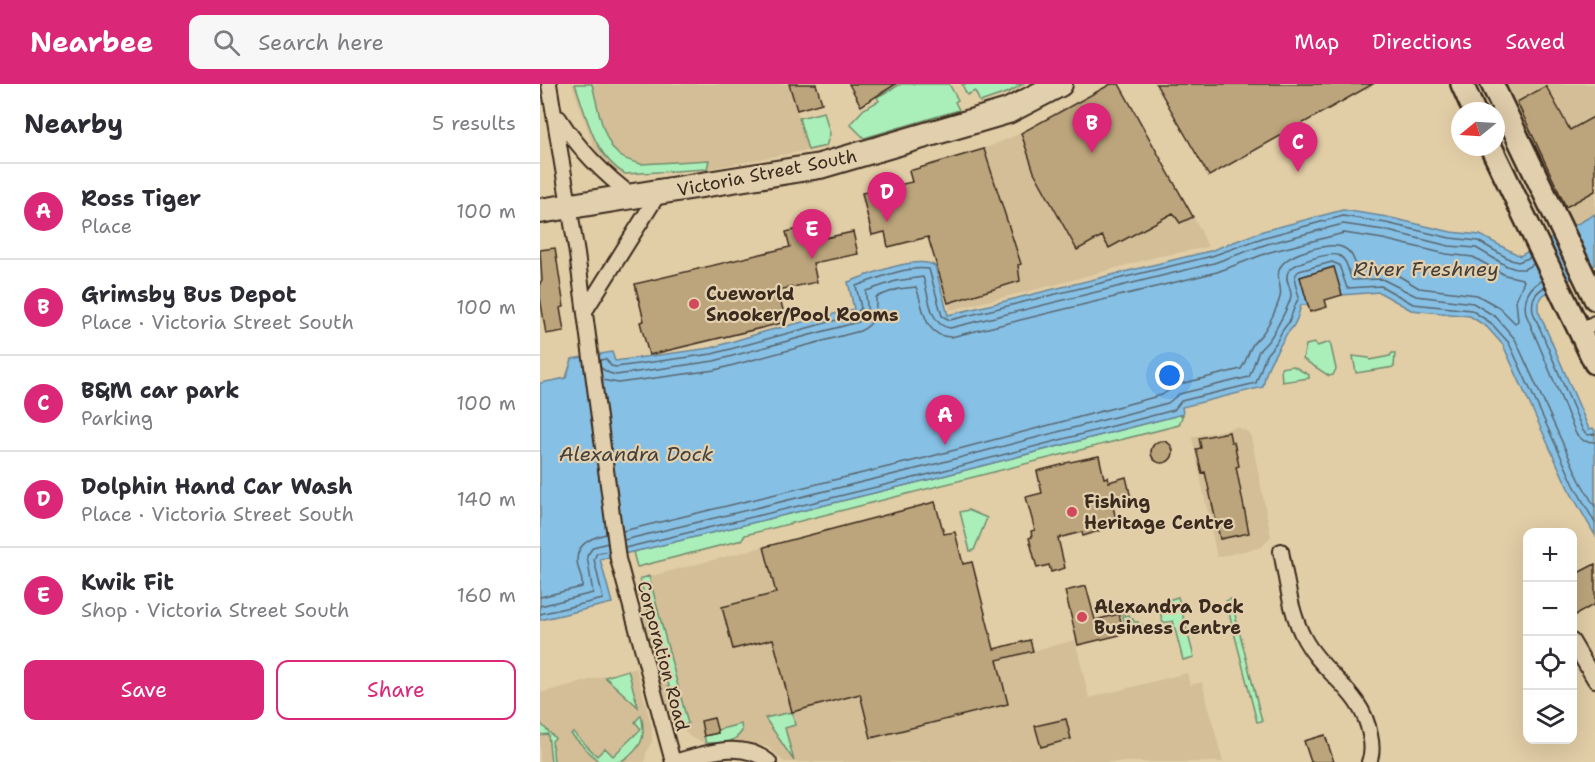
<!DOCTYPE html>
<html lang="en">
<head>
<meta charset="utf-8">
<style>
	body { margin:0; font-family:"Shantell Sans",sans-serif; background:#f7f7f7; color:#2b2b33 }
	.controls { position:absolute; right:18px; bottom:18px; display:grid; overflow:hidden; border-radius:12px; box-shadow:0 6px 24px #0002 }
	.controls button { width:54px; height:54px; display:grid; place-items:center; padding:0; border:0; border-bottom:2px solid #e1e1e2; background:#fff; color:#2b2b33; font:30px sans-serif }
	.compass { position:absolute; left:911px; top:18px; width:54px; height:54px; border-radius:50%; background:#fff; box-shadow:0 6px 24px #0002; rotate:252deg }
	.you { position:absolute; left:630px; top:292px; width:21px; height:21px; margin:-15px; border:4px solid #fff; border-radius:50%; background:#1a73e8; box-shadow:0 0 0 9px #1a73e833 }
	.badge { display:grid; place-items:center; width:39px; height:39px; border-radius:50%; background:#db2777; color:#fff; font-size:20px; font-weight:700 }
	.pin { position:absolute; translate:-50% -50px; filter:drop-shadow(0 2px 3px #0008) }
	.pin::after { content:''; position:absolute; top:32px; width:21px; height:18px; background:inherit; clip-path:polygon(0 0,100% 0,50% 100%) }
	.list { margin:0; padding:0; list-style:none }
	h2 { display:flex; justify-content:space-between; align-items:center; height:78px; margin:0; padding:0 24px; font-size:26px }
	h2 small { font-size:20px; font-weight:400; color:#7c7c81 }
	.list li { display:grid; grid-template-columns:39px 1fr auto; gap:18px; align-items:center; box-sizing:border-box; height:96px; padding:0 24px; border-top:2px solid #e1e1e2 }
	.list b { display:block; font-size:22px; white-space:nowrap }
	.list p { margin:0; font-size:20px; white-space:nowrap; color:#7c7c81 }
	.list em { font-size:20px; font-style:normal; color:#7c7c81 }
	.actions { display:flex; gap:12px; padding:18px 24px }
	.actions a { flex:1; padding:14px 0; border:2px solid #db2777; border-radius:12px; text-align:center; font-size:21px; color:#db2777 }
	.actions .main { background:#db2777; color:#fff }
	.icon { flex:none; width:33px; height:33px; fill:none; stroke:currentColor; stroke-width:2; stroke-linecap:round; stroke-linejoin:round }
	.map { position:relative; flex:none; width:1055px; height:678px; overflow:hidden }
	header { display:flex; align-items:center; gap:36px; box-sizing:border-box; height:84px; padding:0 30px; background:#db2777; color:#fff }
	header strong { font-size:28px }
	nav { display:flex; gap:33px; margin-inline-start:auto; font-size:21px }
	.search { width:420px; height:54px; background:#f7f7f7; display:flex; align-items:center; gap:15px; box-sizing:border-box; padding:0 21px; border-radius:12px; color:#7c7c81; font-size:22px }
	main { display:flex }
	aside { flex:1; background:#fff }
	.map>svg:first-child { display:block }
	.built { fill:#d3be97 }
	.green { fill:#aaefba; stroke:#728c6c; stroke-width:1.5 }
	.water { fill:#86c0e5; stroke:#688495; stroke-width:1.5 }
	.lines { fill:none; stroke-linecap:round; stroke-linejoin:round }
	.shore { stroke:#59666e; stroke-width:1.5 }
	.building { fill:#bca57c; stroke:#3b2a1e; stroke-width:1.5 }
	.street-casing { stroke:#3b2a1e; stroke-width:18 }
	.primary-casing { stroke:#3b2a1e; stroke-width:26 }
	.highway-casing { stroke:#3b2a1e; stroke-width:28 }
	.street { stroke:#e2cfad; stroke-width:14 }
	.primary { stroke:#e2cfad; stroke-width:21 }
	.highway { stroke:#e2cfad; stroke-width:24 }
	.poi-dot { fill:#d1495b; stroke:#e2cfad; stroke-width:2 }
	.labels { text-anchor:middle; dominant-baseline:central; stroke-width:4.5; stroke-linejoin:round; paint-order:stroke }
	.street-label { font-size:18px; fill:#3b2a1e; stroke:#e2cfad }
	.poi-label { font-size:18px; font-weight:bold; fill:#3b2a1e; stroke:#e2cfad; text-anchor:start }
	.water-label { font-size:20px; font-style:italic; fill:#46403c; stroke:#e2cfad }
</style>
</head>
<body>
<header>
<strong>Nearbee</strong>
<div class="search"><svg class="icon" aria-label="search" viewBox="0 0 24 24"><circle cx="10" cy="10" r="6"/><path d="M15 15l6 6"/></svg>Search here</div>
<nav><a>Map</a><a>Directions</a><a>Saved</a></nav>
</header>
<main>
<aside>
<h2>Nearby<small>5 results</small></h2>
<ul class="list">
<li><span class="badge">A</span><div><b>Ross Tiger</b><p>Place</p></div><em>100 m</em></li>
<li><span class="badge">B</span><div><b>Grimsby Bus Depot</b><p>Place · Victoria Street South</p></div><em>100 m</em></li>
<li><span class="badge">C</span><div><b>B&amp;M car park</b><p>Parking</p></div><em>100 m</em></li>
<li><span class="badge">D</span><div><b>Dolphin Hand Car Wash</b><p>Place · Victoria Street South</p></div><em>140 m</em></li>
<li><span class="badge">E</span><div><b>Kwik Fit</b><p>Shop · Victoria Street South</p></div><em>160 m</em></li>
</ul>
<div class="actions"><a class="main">Save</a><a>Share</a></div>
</aside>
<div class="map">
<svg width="1055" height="678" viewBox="0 0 1055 678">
	<rect width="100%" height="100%" fill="#e1cda6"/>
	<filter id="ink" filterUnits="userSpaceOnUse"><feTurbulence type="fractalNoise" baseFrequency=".0167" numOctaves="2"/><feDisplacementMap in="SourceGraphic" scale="12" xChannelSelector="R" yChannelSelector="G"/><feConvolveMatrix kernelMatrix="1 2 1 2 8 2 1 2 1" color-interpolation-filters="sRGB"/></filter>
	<g filter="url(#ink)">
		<!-- built -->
		<path class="built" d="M32,0h217l19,66 -101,19 -82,5 -12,-4 -11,-11 -8,-12z
			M571,0h8l82,147 7,16 -52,10 -98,27 -108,26 -41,-139 77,-23 35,-15z
			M962,0h93v196z
			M697,343l11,5 3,5 20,99 -9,11 -45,10 -25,-120z
			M395,418l9,32 11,-2 8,31 9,-1 22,87 36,-9 3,11 42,-11 14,58 98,-25 3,12 12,-3 21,80h-439l-16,-15 -16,-4h-46l-16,-6 -9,-11 -22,4 -19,-151z
			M96,584l16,60v13l-6,12 -1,9h-105v-69z"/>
		<!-- green -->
		<path class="green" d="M35,0h17c5,19 11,58 27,71 6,5 14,7 22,9l68,-4 -2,9 -82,5c-32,-19 -38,-58 -50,-90z
			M361,0h48l9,16 -3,2 4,8 -95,28 -14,-14 14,-15 15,-8 -2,-4z
			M422,0h61l-14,8 -29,10 -5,-11 -8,4z
			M284,28l6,22 -4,12 -18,4 -9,-32z
			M790,258l6,27 -3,6 -4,1 -26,-17 3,-14 9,-2 2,3z
			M852,269h3l-1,14 -38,6 -3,-17 16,2 1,2 20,-4z
			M753,282l16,9v3l-27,4 -1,-14z
			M643,330l-4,11 -434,110 -3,5 -105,27 -4,-15 298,-73z
			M428,426l19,8 -13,32 -4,1 -10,-39z
			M109,492l39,148 -7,2 -2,-3 -39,-144z
			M638,513l16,60 -11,3 -10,-39 -10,2 -3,-11 10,-3 -2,-9z
			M691,515l31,122 -5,1 -31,-121z
			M584,528l1,4 4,-1 1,4h3l1,3h4l2,4 3,-1 1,3 -17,5 -5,-20z
			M88,586l10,37 -33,-30z
			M252,628l3,13 -10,3 9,33 -29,-43z
			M101,631c6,24 0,34 -21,47h-21l-28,-28 2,-2 24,24 8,-8 8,8 28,-27 -6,-7z
			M0,639l15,15 -3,3 2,21h-3l-3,-28 -8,1z
			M201,640l1,7c-9,14 -20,12 -36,12l-2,-7 14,-3 -1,-3z"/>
		<!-- water -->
		<path class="water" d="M803,126l44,7 64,15 29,3 40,21 75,-42v51l-52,30 -5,8v7l51,119 4,-1 2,3v104l-27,-47 -65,-143 -16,-18 -17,-11 -59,-6 -32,-18 -37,3 -9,-28 -33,10 8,28h-7c-2,6 -3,13 -6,18 -2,5 -6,8 -9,12 -10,19 -20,29 -23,52l-81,20 1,7 -252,65 -285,70 -46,10 12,44 -72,17v-237l26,-5 6,-19 40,-7 3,9 96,-13 56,-17 87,-22 -6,-27c18,-6 70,-28 87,-16l13,49 262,-64 53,-20z"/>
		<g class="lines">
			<!-- shore -->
			<path class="shore" d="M1002,196c-14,8 -19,19 -16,34l50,120 8,7 11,1
				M1005,203c-11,6 -14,13 -12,25l50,119 5,4 7,-1
				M60,276l6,-1 5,7 5,1 96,-13 143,-39 6,-7 -5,-22c22,-8 50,-20 73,-17l13,47 8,4 262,-64 53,-19 78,-21 43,7 64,15 28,3 33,19 7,2 13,-5
				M61,284l8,5 7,2 98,-14 144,-39c15,-8 7,-18 8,-31l30,-10 27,-4c6,17 6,49 27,51l264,-65 53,-19 76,-20 41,6 65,16 27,2 31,18 9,3h8l10,-5
				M62,296l16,3 97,-13 145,-39c17,-8 16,-19 16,-34l22,-8 18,-2c8,20 7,50 35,50l266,-65 53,-20 74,-19 39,6 63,15 27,3 32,18 17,4 2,2 -8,19 2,21 -3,2 -15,-15 -23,-13 -58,-7 -20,-12 -17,-6 -23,1c-5,-8 -5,-18 -15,-23 -13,-7 -55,5 -63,18 -7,11 2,21 -1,31 -3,11 -11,28 -18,37 -3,4 -7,7 -9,10 -5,8 -7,18 -12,25l-65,16 -14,10 -86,23 -151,40 -302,73
				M84,456l304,-74 240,-63 11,-9 70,-17c4,-8 6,-18 10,-26 3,-4 7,-7 10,-11 5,-7 22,-37 22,-45 0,-9 -7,-15 -3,-23 4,-9 43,-21 52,-16 8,5 8,16 12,24l30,-1 34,17 57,7 23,14 19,22 65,142 15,26
				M85,464l305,-74 244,-64 7,-9 75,-18 10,-28 10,-12 6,-12 7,-9 7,-19 3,-5c-1,-9 -9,-20 0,-27l33,-9 7,3 8,23 34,-2 32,18 58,6 20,13 18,20 65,142 21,38
				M0,513l42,-10c1,-7 -2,-13 -4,-20 -5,-21 11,-29 28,-33
				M0,522l53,-13 -6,-37 6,-9 15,-4
				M0,530l63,-15 -9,-40 3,-6 12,-2"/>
		</g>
		<!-- building -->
		<path class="building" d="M249,0h27l6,19 -25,7z
			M309,0h47l-35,22z
			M571,0h8l74,133 -13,6 -7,-10 -64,35 -7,-12 -25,14 -43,-78 -13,-39z
			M616,0h217l-164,92z
			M1006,2l24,44 25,-14v75l-29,16 -49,-105z
			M444,65l37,115 -3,1 2,16 -72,22 -20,-66 -40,10 -3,-15 -13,3 -10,-42 50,-11 -3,-11z
			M263,144l3,14 47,-10 5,22 -45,9 4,19 -39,8 8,32 -137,33 -9,-33 4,-1 -9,-37 155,-37 -4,-15z
			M15,164l9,59 -4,1 4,23 -18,3 -6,-37v-15l2,-1 -2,-31z
			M794,183l8,28 -17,5 2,7 -17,5 -10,-35z
			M689,348l2,10h3l5,24 -3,1 13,66 -29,6 -15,-67 -3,1 -6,-24 5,-1 -2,-10z
			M611 368a11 11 0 1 1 22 0a11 11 0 1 1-22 0Z
			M559,372l5,22 4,-1 1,5 17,-5 5,21 -19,5 5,20 -18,5v3l-16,5 -1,-4 -24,6 7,30 -14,4 -2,-7 -12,3 -8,-30 3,-1 -1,-6 4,-1 -9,-33 16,-4 -5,-22 28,-7v-1z
			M395,418l9,32 11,-2 8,32 9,-2 22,87 36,-9 3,11 -36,9 11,44 -137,34 -11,-44 -68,18 -19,-73 -40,10 -11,-42 54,-14 -12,-46z
			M1055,480v40l-23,13v-41z
			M546,502l9,34 24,-6 5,20 -46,11 -13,-54z
			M174,634l4,15 -14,3 -3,-15z
			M526,635l5,20 -30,8 -6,-21z
			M785,651l9,27h-23l-7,-21z"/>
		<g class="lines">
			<defs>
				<path id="street" d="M9,0l28,170 41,305 55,203c32,-8 68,-23 96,0
					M19,34c20,32 44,56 75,79
					M45,227l74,-118
					M1040,247l15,-8
					M741,467c6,30 9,62 24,89 19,35 58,52 65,95 2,9 3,18 -1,27
					M1032,557l23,39"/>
				<path id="primary" d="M922,0l12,27
					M952,0l103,215
					M951,63l104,216"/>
				<path id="highway" d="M0,127l280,-45 188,-55 52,-27"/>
			</defs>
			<!-- street casing -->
			<use href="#street" class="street-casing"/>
			<!-- primary casing -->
			<use href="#primary" class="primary-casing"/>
			<!-- highway casing -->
			<use href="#highway" class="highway-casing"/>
			<!-- street -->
			<use href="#street" class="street"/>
			<!-- primary -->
			<use href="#primary" class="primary"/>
			<!-- highway -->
			<use href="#highway" class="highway"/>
		</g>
	</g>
	<!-- markers -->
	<g class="poi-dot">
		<circle cx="154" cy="220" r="6"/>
		<circle cx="532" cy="428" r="6"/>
		<circle cx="542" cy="533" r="6"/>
	</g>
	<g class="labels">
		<!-- street labels -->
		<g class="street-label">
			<text transform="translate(227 89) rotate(-11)">Victoria Street South</text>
			<text transform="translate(123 572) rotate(75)">Corporation Road</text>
		</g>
		<!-- poi labels -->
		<g class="poi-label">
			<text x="166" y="210">Cueworld<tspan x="166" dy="21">Snooker/Pool Rooms</tspan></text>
			<text x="544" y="418">Fishing<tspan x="544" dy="21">Heritage Centre</tspan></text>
			<text x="554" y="523">Alexandra Dock<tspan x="554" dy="21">Business Centre</tspan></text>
		</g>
		<!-- water labels -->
		<g class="water-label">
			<text x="886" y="185">River Freshney</text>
			<text x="96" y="370">Alexandra Dock</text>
		</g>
	</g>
</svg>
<div class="controls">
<button>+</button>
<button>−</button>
<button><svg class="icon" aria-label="locate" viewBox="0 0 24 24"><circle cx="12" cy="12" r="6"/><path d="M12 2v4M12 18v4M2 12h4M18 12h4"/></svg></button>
<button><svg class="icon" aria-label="layers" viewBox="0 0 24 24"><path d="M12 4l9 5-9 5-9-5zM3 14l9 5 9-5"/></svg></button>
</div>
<svg class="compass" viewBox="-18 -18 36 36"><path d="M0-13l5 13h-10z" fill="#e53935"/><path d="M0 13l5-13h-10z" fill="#7c7c81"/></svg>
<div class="you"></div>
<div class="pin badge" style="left:405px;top:361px">A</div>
<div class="pin badge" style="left:552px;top:69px">B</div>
<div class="pin badge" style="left:758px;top:88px">C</div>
<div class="pin badge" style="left:347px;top:138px">D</div>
<div class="pin badge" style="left:272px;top:175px">E</div>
</div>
</main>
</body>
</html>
